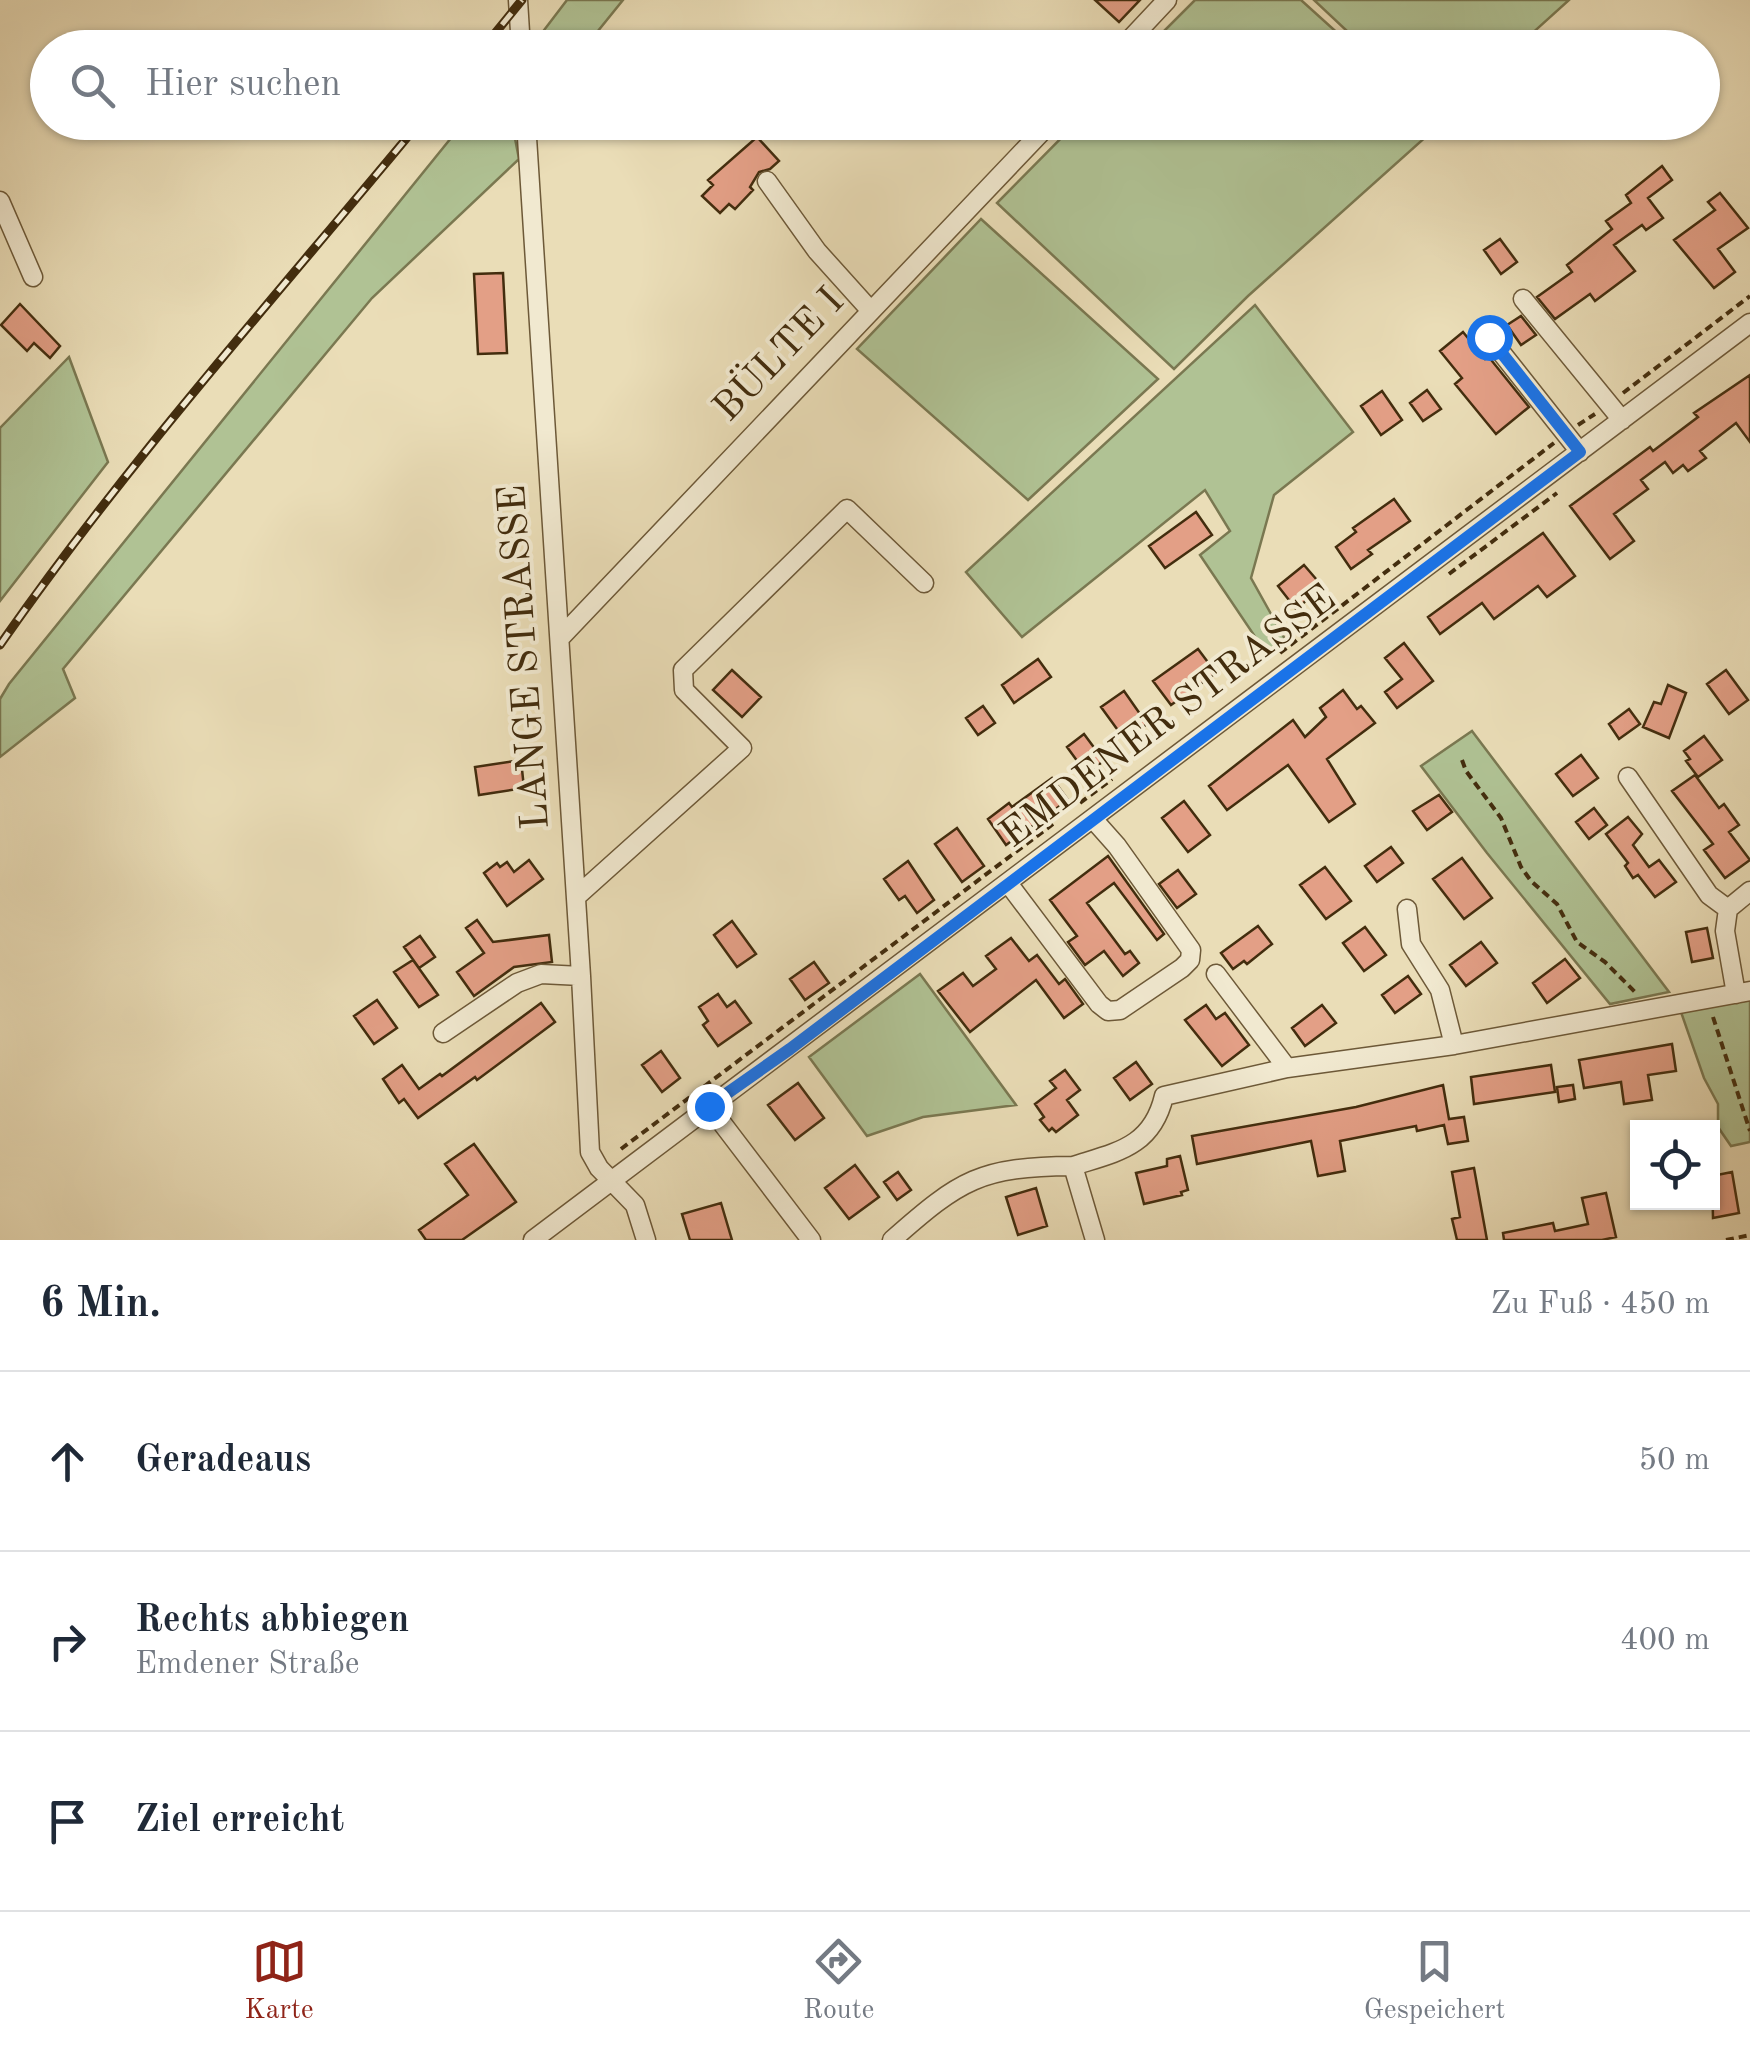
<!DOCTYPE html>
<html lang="de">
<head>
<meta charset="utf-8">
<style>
	body { margin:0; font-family:"Old Standard TT",serif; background:#f6f6f7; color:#1f2937 }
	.controls { position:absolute; right:30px; bottom:30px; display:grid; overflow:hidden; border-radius:0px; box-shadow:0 2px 8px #0004 }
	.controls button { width:90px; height:90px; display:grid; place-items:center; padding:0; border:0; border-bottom:2px solid #e0e1e3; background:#fff; color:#1f2937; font:50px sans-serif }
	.stop { position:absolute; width:30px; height:30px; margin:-22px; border:8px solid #1a73e8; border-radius:50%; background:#fff }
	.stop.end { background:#1a73e8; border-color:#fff; box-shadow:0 2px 10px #0008 }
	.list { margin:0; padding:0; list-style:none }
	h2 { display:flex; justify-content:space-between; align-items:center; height:130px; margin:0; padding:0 40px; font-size:42px }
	h2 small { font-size:32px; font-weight:400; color:#747a83 }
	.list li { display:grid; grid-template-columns:65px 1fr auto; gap:30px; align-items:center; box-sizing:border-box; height:180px; padding:0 40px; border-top:2px solid #e0e1e3 }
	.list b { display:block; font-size:38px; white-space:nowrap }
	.list p { margin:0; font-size:32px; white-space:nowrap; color:#747a83 }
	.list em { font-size:32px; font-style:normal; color:#747a83 }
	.icon { flex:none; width:55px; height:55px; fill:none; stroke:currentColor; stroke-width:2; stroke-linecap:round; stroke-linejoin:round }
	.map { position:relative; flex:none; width:1750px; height:1240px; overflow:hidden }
	.search { position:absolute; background:#fff; box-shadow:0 2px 8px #0004; left:30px; right:30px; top:30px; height:110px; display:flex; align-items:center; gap:25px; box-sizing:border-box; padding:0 35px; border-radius:55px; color:#747a83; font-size:38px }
	.sheet { height:670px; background:#fff }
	nav { display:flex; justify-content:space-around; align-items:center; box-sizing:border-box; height:140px; border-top:2px solid #e0e1e3; background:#fff; font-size:28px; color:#747a83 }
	nav a { display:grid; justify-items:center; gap:5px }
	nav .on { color:#8f2418 }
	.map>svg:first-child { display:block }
	.green { fill:#b0c294; stroke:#7a7851; stroke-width:2.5 }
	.building { fill:#e39f86; stroke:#432d0e; stroke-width:2.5 }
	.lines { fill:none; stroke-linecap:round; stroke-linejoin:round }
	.minor-casing { stroke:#6d5938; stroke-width:21 }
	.path { stroke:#432d0e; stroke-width:4; stroke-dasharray:8 5; stroke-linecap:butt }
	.minor { stroke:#f1e9d0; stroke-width:18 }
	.rail-casing { stroke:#432d0e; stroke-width:9 }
	.rail { stroke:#f1e9d0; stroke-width:5; stroke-dasharray:15; stroke-linecap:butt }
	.route { stroke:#1a73e8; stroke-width:12 }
	.labels { text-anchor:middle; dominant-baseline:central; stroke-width:8; stroke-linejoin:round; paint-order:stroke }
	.street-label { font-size:40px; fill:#432d0e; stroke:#f1e9d0 }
</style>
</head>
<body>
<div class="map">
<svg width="1750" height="1240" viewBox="0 0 1750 1240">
	<rect width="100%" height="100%" fill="#eaddb7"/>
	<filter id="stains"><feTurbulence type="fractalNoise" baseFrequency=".002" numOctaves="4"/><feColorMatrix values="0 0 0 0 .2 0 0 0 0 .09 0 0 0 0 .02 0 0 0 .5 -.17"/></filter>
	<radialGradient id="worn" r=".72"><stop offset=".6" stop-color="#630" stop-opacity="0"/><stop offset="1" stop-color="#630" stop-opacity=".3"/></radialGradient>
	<!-- green -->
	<path class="green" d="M567,0h56l-38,47h-46l-1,-9z
		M1195,0h106l52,47h-205z
		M1314,0h255l-52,47 -152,1z
		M464,122l48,1 7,36 -147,139 -309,371 12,29 -75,59v-58l9,-15z
		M1435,123l3,3 -190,170 -74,73 -177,-166 79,-80z
		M981,219l177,160 -130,121 -171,-151z
		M1255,305l98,127 -79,63 -23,83 35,63 -18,15 -68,-101 30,-24 -25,-41 -183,147 -56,-65z
		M69,357l39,105 -108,139v-173z
		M1472,731l197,261 -59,12 -123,-151 -66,-87z
		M920,974l96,131 -93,12 -56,19 -58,-79z
		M1750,1000v142l-19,4 -13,-19v-23l-14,-26 -23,-66z"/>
	<!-- building -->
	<path class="building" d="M1095,0h45l-21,22z
		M757,137l22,24 -9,8 -11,3 -9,15 3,3 -18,19 -6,-5 -9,9 -18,-17 11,-11 -5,-5z
		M1662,166l10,14 -24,18 15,20 -17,12 -4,-5 -28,20 21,26 -40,30 -5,-7 -35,25 -18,-22 35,-25 -5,-7 45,-36 -6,-8 25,-18 -5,-8z
		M1720,193l28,35 -30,21 17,23 -21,16 -40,-48 41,-30 -7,-8z
		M1500,239l17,23 -16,12 -17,-24z
		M503,273l4,80 -29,1 -4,-80z
		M20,304l40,42 -10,12 -16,-15 -7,8 -26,-26z
		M1521,316l15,19 -15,10 -14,-20z
		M1463,332l22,27 3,-3 41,51 -33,27 -41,-50 7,-6 -22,-27z
		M1750,375v67l-14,-19 -36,28 6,7 -18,13 -5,-6 -10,8 -8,-11 -24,18 7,9 -34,25 20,27 -24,18 -40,-53 80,-59 3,4 45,-34 -4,-4z
		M1427,390l14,19 -18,12 -13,-18z
		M1382,391l20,29 -21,15 -20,-29z
		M1394,499l16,22 -42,29 4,4 -21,15 -15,-22 20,-15 -3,-4z
		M1196,512l16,23 -47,33 -16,-22z
		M1543,533l32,43 -28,21 -9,-11 -44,33 -12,-16 -42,31 -12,-17z
		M1304,565l19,22 -27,22 -18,-23z
		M1404,643l29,38 -36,27 -12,-16 17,-13 -17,-21z
		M1198,649l18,24 -45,32 -18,-24z
		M1038,659l13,18 -37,26 -12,-18z
		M732,670l29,27 -19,20 -29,-27z
		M1726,670l22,30 -19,14 -22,-30z
		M1668,685l18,8 -17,45 -26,-11 11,-25 7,2z
		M1343,690l14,19 4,-3 14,17 -48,36 28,45 -26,18 -41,-57 -61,45 -18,-24 84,-66 12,17 21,-20 -6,-9z
		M1124,691l23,33 -22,16 -24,-33z
		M983,706l12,17 -17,12 -12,-17z
		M1629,709l11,15 -21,15 -10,-15z
		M1084,734l20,27 -18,12 -19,-26z
		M1704,736l18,24 -24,17 -12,-16 4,-2 -6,-8z
		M1581,755l17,23 -25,18 -17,-22z
		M521,760l3,28 -45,7 -4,-28z
		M1695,775l24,33 5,-4 15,21 -10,7 21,28 -25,18 -21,-28 9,-6 -41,-53z
		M1052,778l16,22 -62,45 -18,-26 21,-16 3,4z
		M1439,795l13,17 -25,18 -14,-19z
		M1184,801l26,34 -22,17 -26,-34z
		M1594,808l13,17 -18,14 -13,-17z
		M1628,817l14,17 -9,11 16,22 10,-7 17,22 -21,15 -17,-22 -5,3 -8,-12 3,-3 -22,-29z
		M957,828l27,38 -22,16 -27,-38z
		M1391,847l12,16 -26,19 -12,-16z
		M1108,856l56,78 -7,6 -43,-57 -27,20 38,51 5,-3 9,12 -16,13 -19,-25 -19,14 -17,-23 9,-6 -27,-36z
		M1462,858l30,40 -28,21 -31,-40z
		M529,860l14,19 -36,27 -23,-33 13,-10 3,4 7,-5 7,10z
		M908,861l26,39 -17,13 -12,-17 -6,4 -15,-21z
		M1325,867l26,34 -25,18 -26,-34z
		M1178,870l18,24 -19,14 -18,-24z
		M477,920l16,22 56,-7 3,27 -38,5 -40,29 -17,-24 27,-19 -18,-25z
		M732,921l24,33 -19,13 -23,-32z
		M1258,926l14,18 -25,20 -3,-3 -11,8 -12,-16z
		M1365,927l21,28 -22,16 -21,-28z
		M1707,928l6,30 -21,4 -6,-30z
		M420,936l15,21 -16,11 -15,-21z
		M1011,938l18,23 8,-6 22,29 6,-5 18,25 -19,14 -28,-38 -66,52 -32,-41 25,-18 10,13 23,-17 -10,-13z
		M1481,942l16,21 -31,23 -16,-21z
		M1565,959l15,19 -33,25 -14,-20z
		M413,960l25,35 -19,12 -25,-35z
		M814,962l15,21 -24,17 -15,-21z
		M1408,976l13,18 -26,19 -13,-18z
		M718,994l9,13 8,-6 16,22 -33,23 -15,-21 5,-4 -9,-14z
		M377,1000l20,28 -23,16 -20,-28z
		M541,1003l14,19 -78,58 -2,-3 -57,41 -14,-19 -5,4 -16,-24 19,-14 17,24 21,-15 2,2z
		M1206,1005l10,14 9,-6 24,32 -27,21 -37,-46z
		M1322,1005l14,18 -31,23 -13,-18z
		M1672,1044l4,27 -28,4 4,25 -28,4 -3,-22 -37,6 -5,-28z
		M661,1051l19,27 -18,14 -20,-27z
		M1136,1062l16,22 -22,16 -16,-22z
		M1551,1065l4,27 -81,12 -3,-27z
		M1065,1070l15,20 -13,10 11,15 -22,17 -4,-4 -3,3 -9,-11 4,-3 -9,-13 21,-16 -6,-7z
		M798,1083l26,35 -29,22 -27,-35z
		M1443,1085l6,34 15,-2 4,24 -20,3 -4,-19 -27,6 -1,-5 -76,15 5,30 -27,5 -7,-35 -114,23 -5,-28 164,-29z
		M1573,1085l2,14 -16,3 -2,-15z
		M474,1144l42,58 -54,38h-36l-7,-10 49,-35 -23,-31z
		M1180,1156l8,34 -7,2 1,3 -38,9 -8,-31 31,-7v-7z
		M855,1165l24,32 -30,22 -24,-31z
		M1474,1168l13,72h-30l-5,-21 8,-2 -8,-45z
		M898,1172l13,18 -14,10 -13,-18z
		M1732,1172l7,41 -26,5 -1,-42z
		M1036,1188l11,38 -29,9 -12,-38z
		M1606,1193l10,44 -14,3h-98l-1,-7 50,-10 2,8 33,-7 -6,-26z
		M721,1203l11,37h-42l-8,-26z"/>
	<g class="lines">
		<defs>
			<path id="minor" d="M518,0l3,48
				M1122,48l45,-48
				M526,122l55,854 9,176 9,16 36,37 11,35
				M767,181l50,70 54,60
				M0,201l33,76
				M1523,299l99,121
				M1489,337l91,115
				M560,638l491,-516
				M1628,777l81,118 19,14
				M1008,883l91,121 9,7 12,-1 62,-42 8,-8 1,-10 -74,-104 -24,-27
				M576,897l166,-149 -58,-58 -1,-20 164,-161 77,74
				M1407,909l4,35 29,46 14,55
				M1216,974l71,94
				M1736,994l-11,-63 3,-22 22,-18
				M443,1033l74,-50 24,-9 40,2
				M709,1106l102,134
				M1073,1166c44,-14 79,-19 91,-70l123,-28 167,-23 296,-54
				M533,1240l1217,-917
				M892,1240c69,-61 88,-73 181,-74l22,74"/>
		</defs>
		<!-- minor casing -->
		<use href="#minor" class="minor-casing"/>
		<!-- path -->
		<path class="path" d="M1623,393l127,-97
			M1578,425l17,-11
			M1449,574l108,-81
			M1280,653l274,-210
			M1462,760l4,11 35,47 20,49 10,14 26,23 20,38 28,20 31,31
			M1080,803l32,-24
			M1713,1017l37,114
			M621,1149l432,-325
			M1726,1240l24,-5"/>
		<!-- minor -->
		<use href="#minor" class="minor"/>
		<defs>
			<path id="rail" d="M483,48l39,-48
				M0,645c127,-183 278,-351 420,-523"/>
		</defs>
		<!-- rail casing -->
		<use href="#rail" class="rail-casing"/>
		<!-- rail -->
		<use href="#rail" class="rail"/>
	</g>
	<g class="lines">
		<!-- route -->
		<path class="route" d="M709,1106l81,-57 790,-597 -91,-115"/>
	</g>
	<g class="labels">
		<!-- street labels -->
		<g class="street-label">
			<text transform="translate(780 356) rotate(-46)">BÜLTE I</text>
			<text transform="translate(526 657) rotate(-94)">LANGE STRASSE</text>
			<text transform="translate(1169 718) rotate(-37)">EMDENER STRASSE</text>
		</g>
	</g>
	<rect width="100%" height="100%" filter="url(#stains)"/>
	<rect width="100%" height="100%" fill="url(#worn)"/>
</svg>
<div class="controls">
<button><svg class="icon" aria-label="locate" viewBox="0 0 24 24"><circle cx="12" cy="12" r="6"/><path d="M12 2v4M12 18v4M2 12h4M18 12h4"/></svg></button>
</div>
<div class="stop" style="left:1489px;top:337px"></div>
<div class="stop end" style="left:709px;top:1106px"></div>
<div class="search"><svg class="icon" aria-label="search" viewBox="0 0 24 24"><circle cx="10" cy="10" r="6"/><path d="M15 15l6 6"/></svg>Hier suchen</div>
</div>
<section class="sheet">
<h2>6 Min.<small>Zu Fuß · 450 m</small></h2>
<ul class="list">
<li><svg class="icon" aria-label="ahead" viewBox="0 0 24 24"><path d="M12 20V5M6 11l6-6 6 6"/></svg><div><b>Geradeaus</b></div><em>50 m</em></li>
<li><svg class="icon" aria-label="right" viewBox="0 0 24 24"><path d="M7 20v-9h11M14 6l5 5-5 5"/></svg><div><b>Rechts abbiegen</b><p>Emdener Straße</p></div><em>400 m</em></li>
<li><svg class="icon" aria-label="arrive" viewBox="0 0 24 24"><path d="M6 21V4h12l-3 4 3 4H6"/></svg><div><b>Ziel erreicht</b></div></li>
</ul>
</section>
<nav>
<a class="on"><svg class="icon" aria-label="map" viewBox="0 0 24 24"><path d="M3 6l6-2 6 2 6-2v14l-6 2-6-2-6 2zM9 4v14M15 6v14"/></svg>Karte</a>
<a><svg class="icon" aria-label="directions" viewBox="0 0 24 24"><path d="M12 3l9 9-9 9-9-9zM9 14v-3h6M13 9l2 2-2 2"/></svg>Route</a>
<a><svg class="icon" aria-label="saved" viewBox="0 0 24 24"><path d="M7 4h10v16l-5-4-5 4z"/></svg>Gespeichert</a>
</nav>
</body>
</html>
